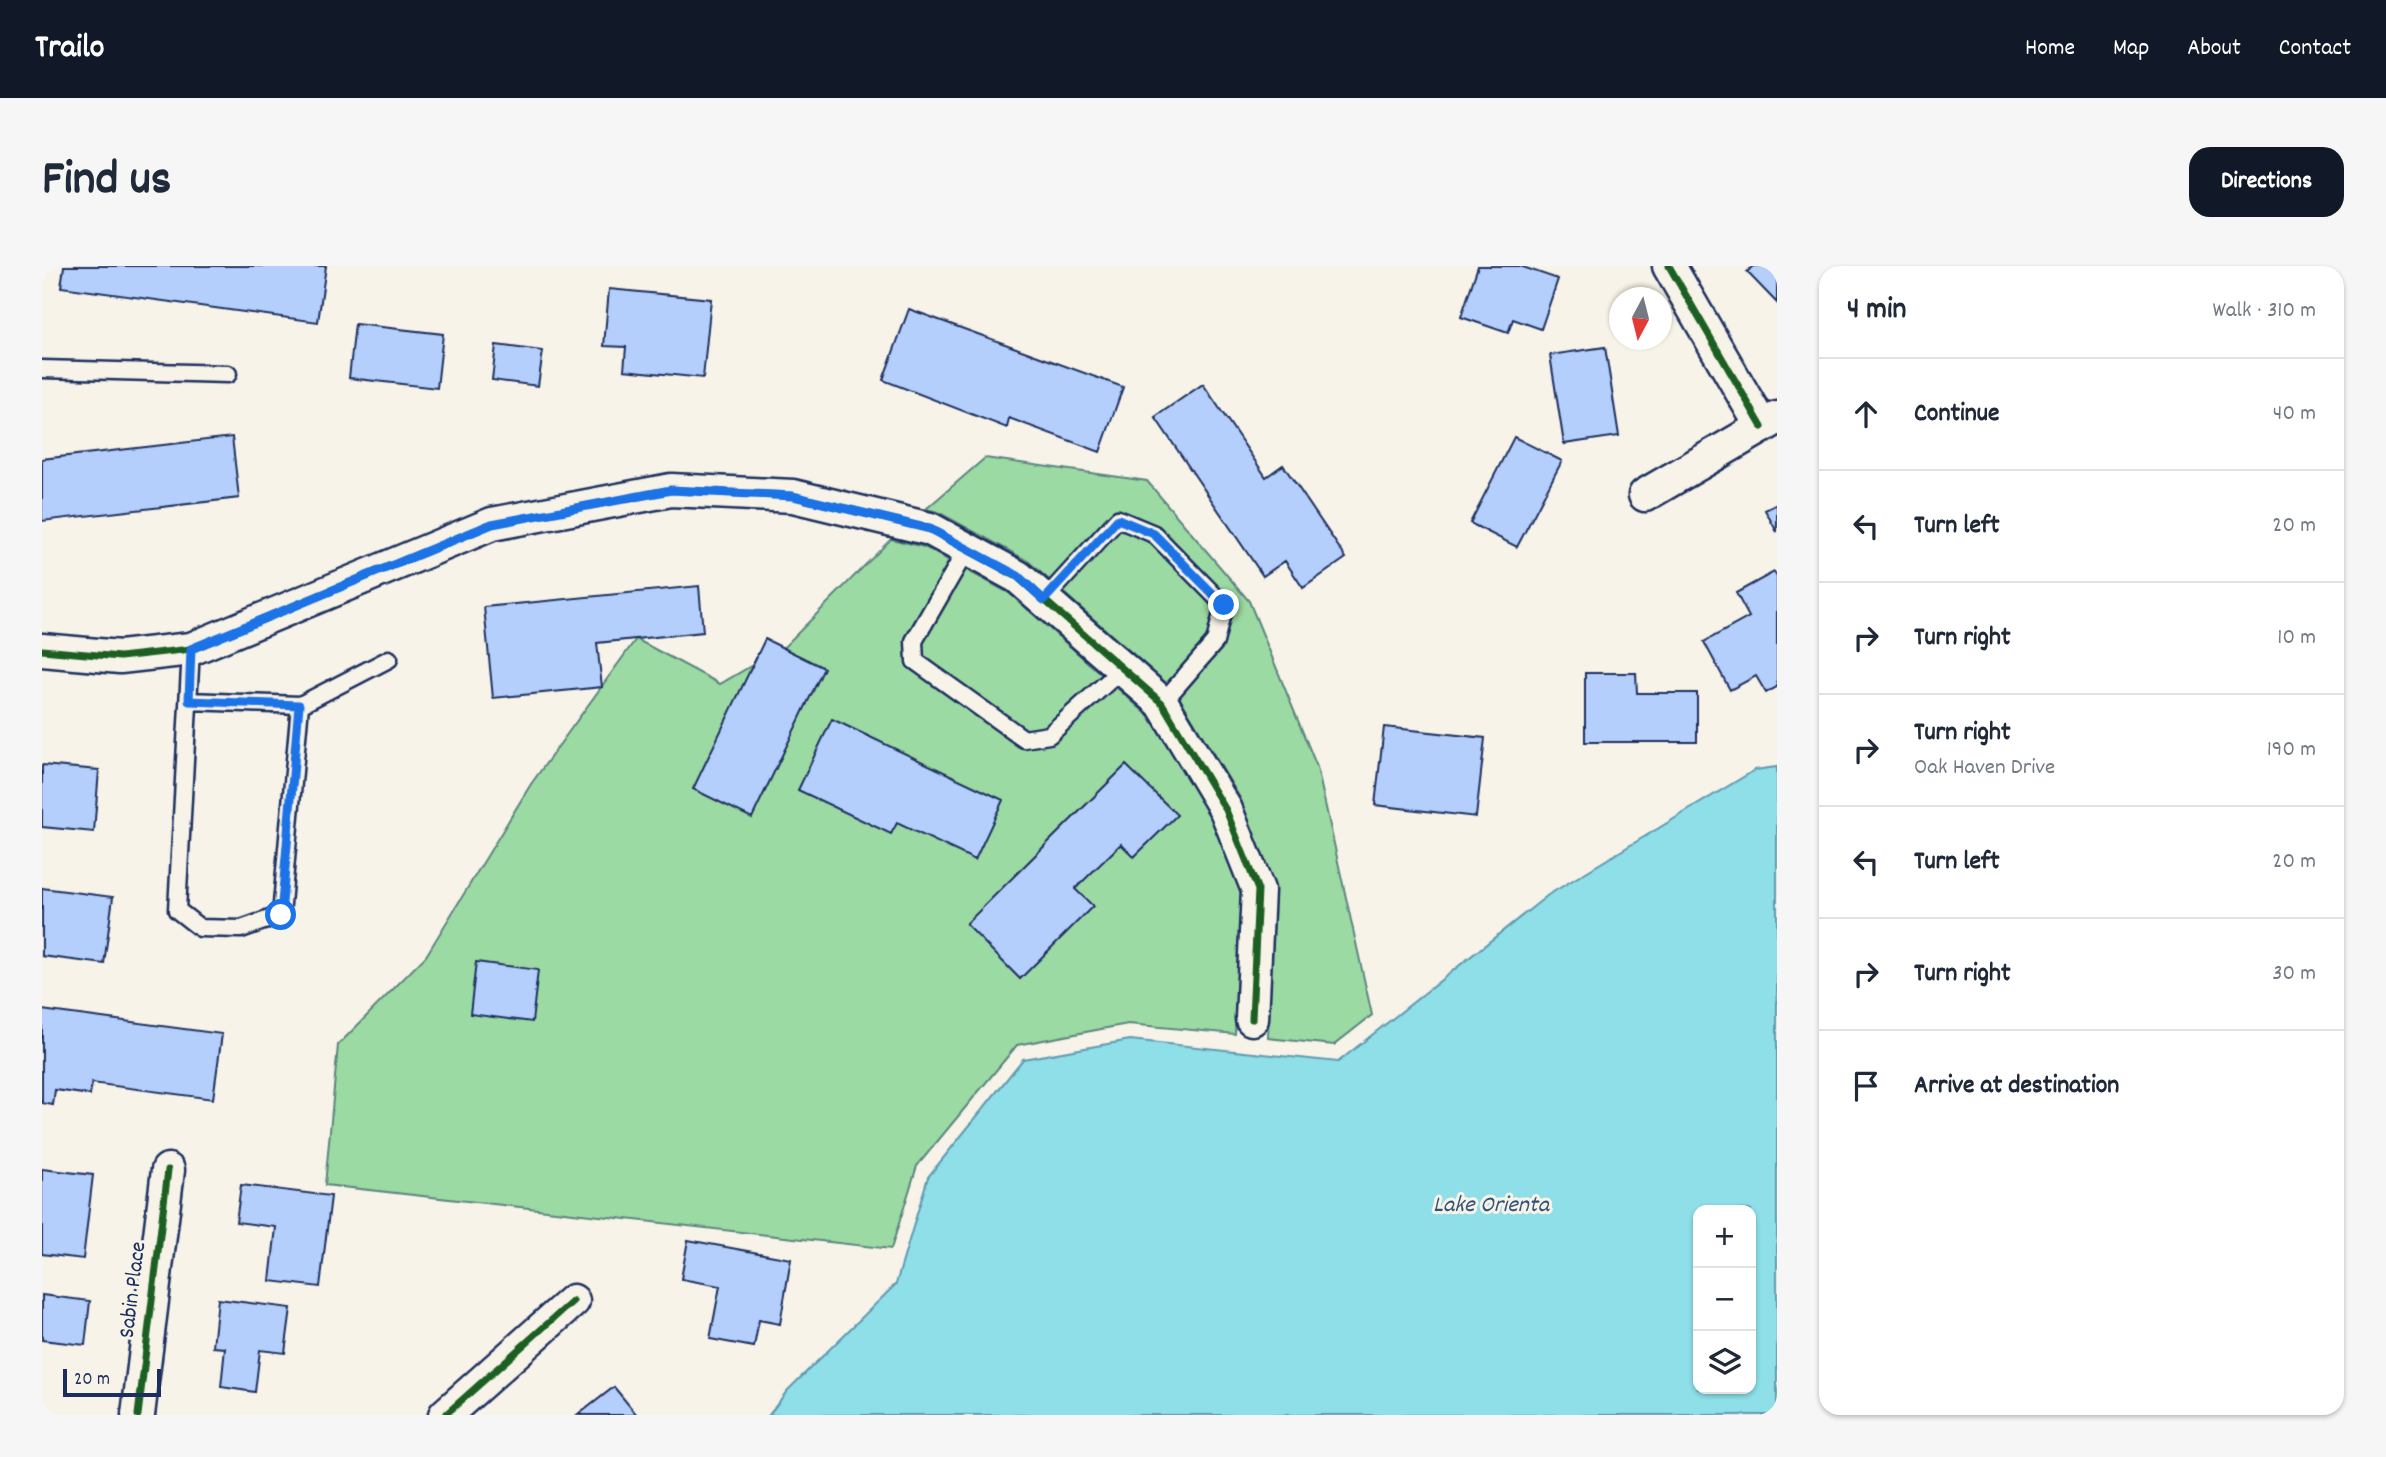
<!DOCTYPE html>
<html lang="en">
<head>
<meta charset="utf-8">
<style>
	body { margin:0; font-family:Dekko,sans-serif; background:#f6f6f7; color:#1f2937 }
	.controls { position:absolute; right:21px; bottom:21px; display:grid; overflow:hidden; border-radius:14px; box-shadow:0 2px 5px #0004 }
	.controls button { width:63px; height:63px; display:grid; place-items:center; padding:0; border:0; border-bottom:2px solid #e0e1e3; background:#fff; color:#1f2937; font:35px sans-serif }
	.compass { position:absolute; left:1567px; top:21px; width:63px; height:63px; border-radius:50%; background:#fff; box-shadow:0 2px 5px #0004; rotate:187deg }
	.scale { position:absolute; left:21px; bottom:18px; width:98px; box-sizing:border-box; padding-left:7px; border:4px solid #1b2f5e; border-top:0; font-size:19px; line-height:24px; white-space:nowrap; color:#1b2f5e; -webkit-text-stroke:5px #f7f3e8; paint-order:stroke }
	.stop { position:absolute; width:21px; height:21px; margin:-16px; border:5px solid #1a73e8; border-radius:50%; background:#fff }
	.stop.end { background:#1a73e8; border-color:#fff; box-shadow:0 2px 7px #0008 }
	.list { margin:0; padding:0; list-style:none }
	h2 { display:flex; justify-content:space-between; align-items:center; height:91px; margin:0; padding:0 28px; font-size:30px }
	h2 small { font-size:23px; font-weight:400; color:#747a83 }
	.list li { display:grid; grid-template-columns:46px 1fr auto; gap:21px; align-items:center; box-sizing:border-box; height:112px; padding:0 28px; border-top:2px solid #e0e1e3 }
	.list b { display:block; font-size:26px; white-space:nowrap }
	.list p { margin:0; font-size:23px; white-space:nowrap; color:#747a83 }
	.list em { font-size:23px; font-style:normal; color:#747a83 }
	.icon { flex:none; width:38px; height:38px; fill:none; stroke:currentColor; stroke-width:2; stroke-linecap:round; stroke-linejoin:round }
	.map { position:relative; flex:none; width:1735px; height:1149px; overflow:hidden; border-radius:21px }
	header { display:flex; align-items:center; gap:42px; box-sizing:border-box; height:98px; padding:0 35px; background:#111827; color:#fff }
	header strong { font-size:33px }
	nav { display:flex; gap:38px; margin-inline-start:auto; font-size:24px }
	.intro { display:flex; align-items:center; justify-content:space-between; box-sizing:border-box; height:168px; padding:0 42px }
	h1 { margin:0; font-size:49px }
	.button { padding:18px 32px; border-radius:21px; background:#111827; color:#fff; font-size:24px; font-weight:700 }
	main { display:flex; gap:42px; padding:0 42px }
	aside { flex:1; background:#fff; border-radius:21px; box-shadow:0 2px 5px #0004 }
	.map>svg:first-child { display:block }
	.green { fill:#9cdaa3; stroke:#5c8480; stroke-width:2 }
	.water { fill:#8edfe8; stroke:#6099b1; stroke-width:2; fill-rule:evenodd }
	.building { fill:#b5cffd; stroke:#1b2f5e; stroke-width:2 }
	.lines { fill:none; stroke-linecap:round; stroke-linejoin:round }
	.service-casing { stroke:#1b2f5e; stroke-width:21 }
	.minor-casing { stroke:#1b2f5e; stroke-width:37 }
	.service { stroke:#f7f3e8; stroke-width:16 }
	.minor { stroke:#f7f3e8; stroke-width:32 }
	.cycleway-casing { stroke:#f7f3e8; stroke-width:11 }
	.cycleway { stroke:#1b5e20; stroke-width:7 }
	.route { stroke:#1a73e8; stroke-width:9 }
	.labels { text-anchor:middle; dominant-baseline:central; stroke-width:6; stroke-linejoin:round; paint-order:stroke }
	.street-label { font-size:23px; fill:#1b2f5e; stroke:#f7f3e8 }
	.water-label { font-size:24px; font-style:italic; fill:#32527a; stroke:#f7f3e8 }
</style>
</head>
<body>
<header>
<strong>Trailo</strong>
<nav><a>Home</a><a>Map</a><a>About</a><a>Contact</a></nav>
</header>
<div class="intro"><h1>Find us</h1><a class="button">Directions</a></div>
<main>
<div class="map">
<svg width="1735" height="1149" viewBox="0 0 1735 1149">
	<rect width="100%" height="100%" fill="#f7f3e8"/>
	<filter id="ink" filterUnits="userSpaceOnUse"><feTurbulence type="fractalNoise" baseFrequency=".0143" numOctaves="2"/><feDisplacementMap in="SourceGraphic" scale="14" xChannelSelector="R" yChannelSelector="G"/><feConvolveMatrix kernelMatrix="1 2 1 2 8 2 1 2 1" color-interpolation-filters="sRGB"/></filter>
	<g filter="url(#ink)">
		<!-- green -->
		<path class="green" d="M943,192l162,23 102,120 68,166 55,248 -38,30 -66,-7 5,-156 -33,-84 -64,-106 -148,-131 -90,-49 -12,-3z
			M849,273l33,8 85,46 141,124 62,102 29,75 -6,140 -107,-10 -111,21 -100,121 -26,83 -566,-64 13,-140 88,-89 105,-172 105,-145 84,45 65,-38z"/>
		<!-- water -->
		<path class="water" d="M1735,501v648h-1008l18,-24 109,-107 32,-107 95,-118 107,-19 208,22 210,-167 207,-125zM1656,944h53v179h-53z"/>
		<!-- building -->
		<path class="building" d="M22,0h262l-8,56 -257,-35z
			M1436,0h42l38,13 -17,50 -28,-10 -5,14 -47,-16z
			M1711,0h24v37l-30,-31z
			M567,23l102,10 -8,79 -79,-8 2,-23 -22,-1z
			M867,43l214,78 -23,65 -91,-34 -2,10 -124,-48z
			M313,58l88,10 -6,54 -88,-10z
			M454,79l47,6 -5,35 -46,-6z
			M1563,81l14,89 -55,8 -14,-89z
			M1161,118l63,93 17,-12 63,93 -43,30 -18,-27 -22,15 -108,-159z
			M190,171l7,61 -197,23v-62z
			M1472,171l48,24 -45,86 -47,-24z
			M1735,238v28l-12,-22z
			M1732,306l3,5v110l-11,6 -10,-17 -26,14 -26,-48 45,-25 -13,-24z
			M657,320l4,46 -106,11 5,44 -109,11 -9,-91z
			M723,373l59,29 -72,150 -59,-29z
			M1543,407h51l1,20h60v49h-112z
			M790,453l171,81 -28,60 -78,-37 -6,11 -93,-44z
			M1342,461l101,11 -9,79 -101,-12z
			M0,499l57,5 -5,62 -52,-5z
			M1084,499l51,50 -43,42 -13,-13 -46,45 18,17 -73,73 -54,-55z
			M0,622l71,9 -9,67 -62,-8z
			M434,696l62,8 -6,52 -62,-8z
			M0,744l180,24 -9,65 -121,-16 -2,12 -35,-5 -2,15 -11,-2z
			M0,903l51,6 -10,84 -41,-5z
			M199,919l90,11 -11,91 -50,-6 6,-54 -40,-5z
			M646,974l103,19 -11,65 -21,-4 -5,27 -44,-8 10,-53 -39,-7z
			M0,1029l48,6 -5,44 -43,-5z
			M176,1033l73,9 -6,45 -25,-3 -5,42 -34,-5 4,-39 -12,-1z
			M572,1121l23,28h-59z"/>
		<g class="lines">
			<defs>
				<path id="service" d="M0,103l186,5
					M925,283l-53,92 1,20 109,78 25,-4 73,-66
					M1002,334l74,-81 36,15 70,71 -9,37 -53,61
					M149,383l-14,261 23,18 41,1 40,-14 19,-210 89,-46
					M147,435l111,4"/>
				<path id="minor" d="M1627,0l93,161
					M1603,229l132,-77
					M0,384l78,7 71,-8 301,-125 179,-34 122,6 137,33 88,48 144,126 64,107 32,80 -6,129
					M96,1149l30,-245
					M403,1149l128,-114"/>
			</defs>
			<!-- service casing -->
			<use href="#service" class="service-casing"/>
			<!-- minor casing -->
			<use href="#minor" class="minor-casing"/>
			<!-- service -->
			<use href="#service" class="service"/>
			<!-- minor -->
			<use href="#minor" class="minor"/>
			<defs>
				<path id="cycleway" d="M1627,0l93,161
					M0,384l78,7 71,-8 301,-125 179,-34 122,6 137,33 88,48 144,126 64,107 32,80 -6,129
					M96,1149l30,-245
					M403,1149l128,-114"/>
			</defs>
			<!-- cycleway casing -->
			<use href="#cycleway" class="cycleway-casing"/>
			<!-- cycleway -->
			<use href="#cycleway" class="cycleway"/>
		</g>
	</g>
	<g class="lines" filter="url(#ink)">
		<!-- route -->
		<path class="route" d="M239,649l18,-210 -110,-4 2,-52 301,-125 179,-34 122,6 137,33 88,47 26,24 74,-81 36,15 70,71"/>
	</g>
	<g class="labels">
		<!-- street labels -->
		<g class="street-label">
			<text transform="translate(92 1024) rotate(-83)">Sabin Place</text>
		</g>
		<!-- water labels -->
		<g class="water-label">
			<text x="1449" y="940">Lake Orienta</text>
		</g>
	</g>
</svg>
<div class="controls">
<button>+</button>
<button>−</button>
<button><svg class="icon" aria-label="layers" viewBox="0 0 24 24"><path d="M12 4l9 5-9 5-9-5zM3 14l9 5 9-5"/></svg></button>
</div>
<svg class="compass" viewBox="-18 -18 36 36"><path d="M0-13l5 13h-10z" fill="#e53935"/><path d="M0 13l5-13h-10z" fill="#747a83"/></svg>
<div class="scale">20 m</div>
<div class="stop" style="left:239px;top:649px"></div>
<div class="stop end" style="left:1182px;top:339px"></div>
</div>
<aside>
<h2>4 min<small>Walk · 310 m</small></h2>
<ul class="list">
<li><svg class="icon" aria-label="ahead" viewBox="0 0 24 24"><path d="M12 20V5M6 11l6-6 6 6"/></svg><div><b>Continue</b></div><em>40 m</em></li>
<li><svg class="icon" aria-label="left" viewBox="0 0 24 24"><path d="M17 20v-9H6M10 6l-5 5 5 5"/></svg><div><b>Turn left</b></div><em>20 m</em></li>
<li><svg class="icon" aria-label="right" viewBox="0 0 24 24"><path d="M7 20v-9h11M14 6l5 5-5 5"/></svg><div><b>Turn right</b></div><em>10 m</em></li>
<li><svg class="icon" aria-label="right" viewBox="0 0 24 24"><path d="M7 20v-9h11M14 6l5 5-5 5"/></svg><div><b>Turn right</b><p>Oak Haven Drive</p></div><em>190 m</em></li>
<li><svg class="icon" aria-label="left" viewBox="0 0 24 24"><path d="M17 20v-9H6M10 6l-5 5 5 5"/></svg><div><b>Turn left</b></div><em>20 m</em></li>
<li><svg class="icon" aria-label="right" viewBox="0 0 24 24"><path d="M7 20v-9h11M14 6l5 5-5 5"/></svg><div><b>Turn right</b></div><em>30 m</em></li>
<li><svg class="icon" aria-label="arrive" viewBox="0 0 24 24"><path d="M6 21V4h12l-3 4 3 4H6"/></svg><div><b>Arrive at destination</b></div></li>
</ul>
</aside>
</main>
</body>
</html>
